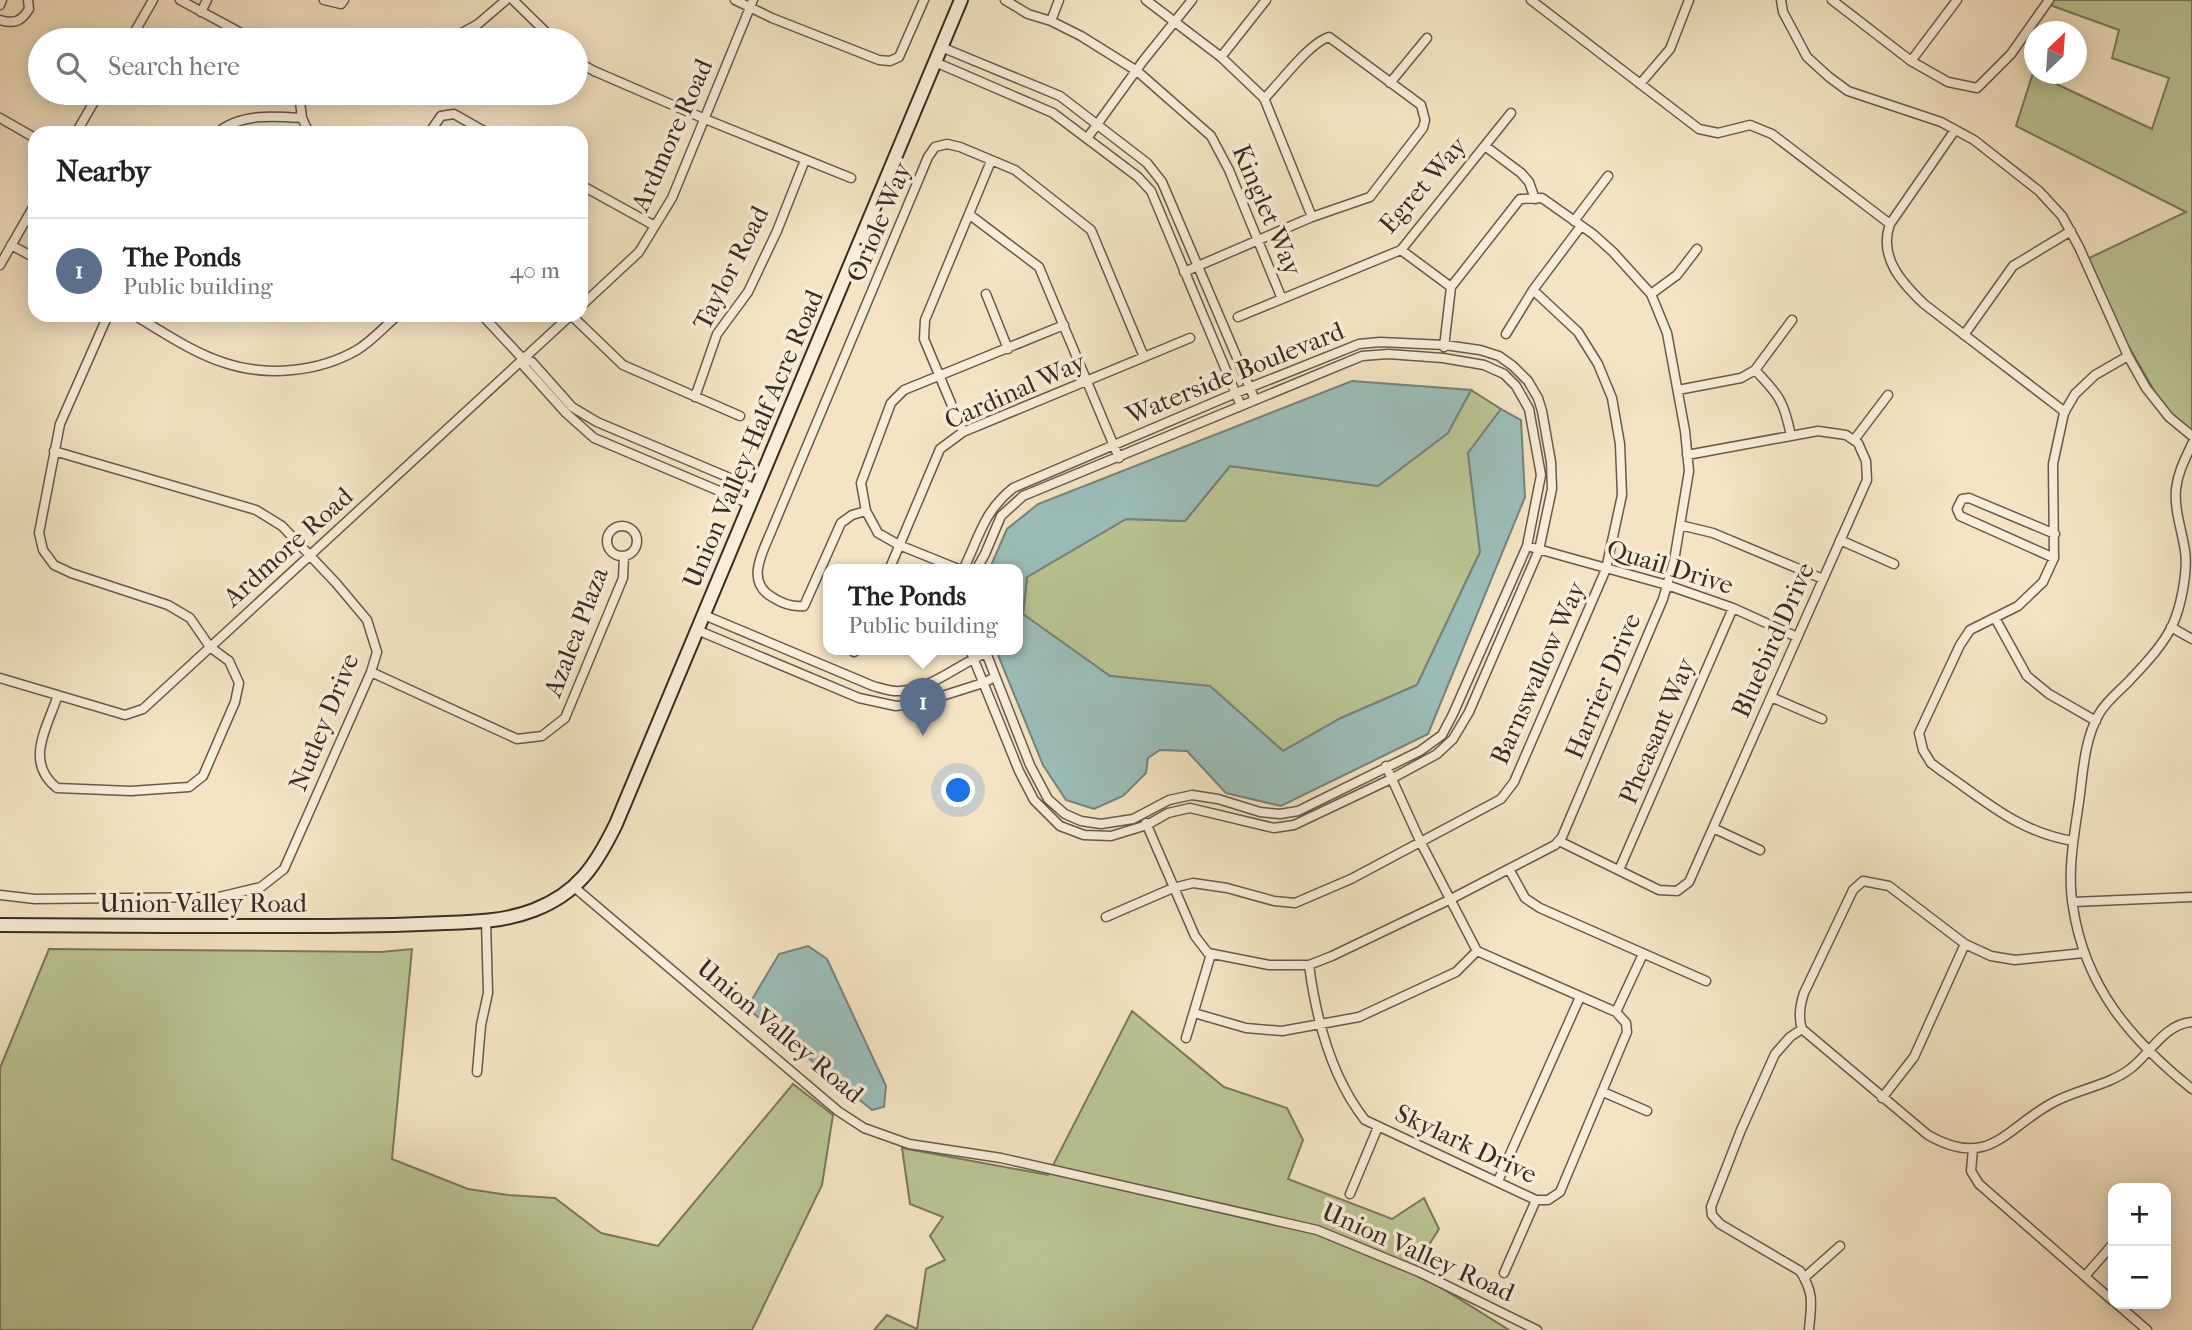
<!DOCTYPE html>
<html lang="en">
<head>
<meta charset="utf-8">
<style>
	body { margin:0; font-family:"IM FELL French Canon",serif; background:#f6f6f6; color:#222 }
	.controls { position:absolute; right:21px; bottom:21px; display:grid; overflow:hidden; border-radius:14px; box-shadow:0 4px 18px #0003 }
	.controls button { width:63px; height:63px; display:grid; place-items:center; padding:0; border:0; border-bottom:2px solid #e0e0e0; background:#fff; color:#222; font:35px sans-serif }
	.compass { position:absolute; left:2024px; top:21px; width:63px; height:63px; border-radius:50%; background:#fff; box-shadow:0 4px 18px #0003; rotate:25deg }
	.you { position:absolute; left:959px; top:791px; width:24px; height:24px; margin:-18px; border:5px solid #fff; border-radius:50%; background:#1a73e8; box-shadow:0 0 0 10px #1a73e833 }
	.badge { display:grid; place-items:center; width:46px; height:46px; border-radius:50%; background:#111827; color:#fff; font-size:23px; font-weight:700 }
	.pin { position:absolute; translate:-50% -58px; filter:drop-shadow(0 2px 4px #0008) }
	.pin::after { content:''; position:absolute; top:37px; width:24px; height:21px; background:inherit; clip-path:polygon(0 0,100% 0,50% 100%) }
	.popup { position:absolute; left:823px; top:564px; width:200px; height:91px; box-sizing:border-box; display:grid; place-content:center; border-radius:14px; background:#fff; filter:drop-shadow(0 2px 5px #0005); font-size:23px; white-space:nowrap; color:#767676 }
	.popup b { font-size:26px; color:#222 }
	.popup::after { content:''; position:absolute; left:50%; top:100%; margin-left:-14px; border:14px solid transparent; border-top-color:#fff }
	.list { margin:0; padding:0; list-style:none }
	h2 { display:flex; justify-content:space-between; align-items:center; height:91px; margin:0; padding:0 28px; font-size:30px }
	h2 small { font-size:23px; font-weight:400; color:#767676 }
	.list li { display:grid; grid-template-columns:46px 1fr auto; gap:21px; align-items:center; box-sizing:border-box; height:105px; padding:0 28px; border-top:2px solid #e0e0e0 }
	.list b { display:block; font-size:26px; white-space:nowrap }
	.list p { margin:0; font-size:23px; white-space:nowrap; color:#767676 }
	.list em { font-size:23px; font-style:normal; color:#767676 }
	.icon { flex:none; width:38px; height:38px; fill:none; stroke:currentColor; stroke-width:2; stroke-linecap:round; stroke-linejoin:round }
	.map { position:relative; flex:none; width:2192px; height:1330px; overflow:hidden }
	.search { position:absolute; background:#fff; box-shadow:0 4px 18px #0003; left:28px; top:28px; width:560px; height:77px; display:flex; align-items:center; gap:18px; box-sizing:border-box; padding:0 24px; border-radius:38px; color:#767676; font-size:26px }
	.panel { position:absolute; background:#fff; box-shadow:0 4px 18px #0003; left:28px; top:126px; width:560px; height:196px; border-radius:21px }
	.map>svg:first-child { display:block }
	.green { fill:#bac494; stroke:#7a785c; stroke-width:2 }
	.water { fill:#9cbeb9; stroke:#75837e; stroke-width:2 }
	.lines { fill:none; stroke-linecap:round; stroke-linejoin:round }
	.street-casing { stroke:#68594c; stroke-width:11 }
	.secondary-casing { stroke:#3a2b25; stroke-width:16 }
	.street { stroke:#f8edd8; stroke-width:8 }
	.secondary { stroke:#f8edd8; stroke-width:12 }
	.labels { text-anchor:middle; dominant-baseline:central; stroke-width:7; stroke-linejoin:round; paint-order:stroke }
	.street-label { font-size:26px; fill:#3a2b25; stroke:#f8edd8 }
</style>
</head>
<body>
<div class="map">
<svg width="2192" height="1330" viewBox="0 0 2192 1330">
	<rect width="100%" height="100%" fill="#f4e4c3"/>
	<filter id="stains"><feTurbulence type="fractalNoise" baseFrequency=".00286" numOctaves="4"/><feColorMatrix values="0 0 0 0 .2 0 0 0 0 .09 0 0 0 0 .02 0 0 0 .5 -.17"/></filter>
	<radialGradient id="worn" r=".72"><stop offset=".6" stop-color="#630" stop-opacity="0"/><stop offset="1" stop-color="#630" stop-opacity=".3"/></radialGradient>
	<!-- green -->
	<path class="green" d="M2050,0h142v434l-18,-9 -74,-128 -15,-37 101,-48 -170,-86 17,-53 119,56 17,-51 -57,-20 7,-28 -72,-26z
		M1471,390l30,19 -33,44 12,99 -63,133 -76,33 -58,33 -73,-64 -100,-11 -87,-61 4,-38 99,-58 59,2 45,-55 148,20 69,-53z
		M49,949l332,3 31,-3 -20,210 76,30 40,6 47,3 46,35 57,13 135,-162 40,31 -11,70 -70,145h-752v-262z
		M1132,1011l92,76 63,21 16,32 -15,39 104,40 32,-21 15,31 -26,41 96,60h-635l13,-15 30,14 9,-60 19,-9 -15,-24 13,-19 -33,-13 -8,-56 146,27z"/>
	<!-- water -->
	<path class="water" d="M1352,381l119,9 -23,43 -70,53 -148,-20 -45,55 -59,-2 -99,58 -4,37 87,62 100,10 73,65 58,-33 76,-33 63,-133 -12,-99 33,-44 20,11 4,77 -97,237 -147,72 -55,-13 -39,-42 -27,-1 -12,8 -2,15 -23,23 -29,13 -28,-9 -23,-35 -47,-115h22v-80h-29l18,-41 31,-25z
		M808,946l19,13 59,127 -2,21 -12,3 -125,-102 32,-54z"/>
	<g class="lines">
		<defs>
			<path id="street" d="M180,0l74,40
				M324,0l17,4 3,-4
				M513,0l41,40
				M735,0l37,18 107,42 11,1 9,-4 25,-57
				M1005,0l23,14 23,7 30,15 56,35 74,65 18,34 53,129
				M1146,0l75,57 43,41 48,119
				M1531,0l168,129 19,4 32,-8 22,9 118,90
				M1781,0l2,12 24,45 22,20 19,14 93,31 33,18 65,51 23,25 17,31 49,109 18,32 23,29 23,19
				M1832,0l79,61 37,21 29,6 34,-34 38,-54
				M0,5l2,-5
				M201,12l6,-12
				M0,20c14,4 21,2 29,-11l-1,-9
				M1051,21l8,-21
				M130,40l23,-40
				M449,40l29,-16 28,-24
				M941,47l119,49 87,67 15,19 93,218
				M1221,57l45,-57
				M576,61l18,10 111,48 146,59
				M1911,61l46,-61
				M935,62l118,51 85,64 13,14 90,215
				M1390,83l37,-45
				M1640,84l30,-35 19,-49
				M302,93l-2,9 2,16
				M0,118l35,20
				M475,126l13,7
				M1955,130l-65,94c-12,33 12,59 34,80l141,108
				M76,133l23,-40
				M217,133c23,-20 57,-17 85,-15l7,15
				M432,133v-4l9,-13 13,-2 21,12 -5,7
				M1088,137l55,-76 49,-61
				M1485,146l36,27 8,9 6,17
				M581,185l74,41
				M970,215l69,52 80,191
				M1574,221l34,-45
				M11,245l24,13
				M1401,250l50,37 -7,60
				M0,265l35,-61
				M1184,272l128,-55 58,-20 53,-69 2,-8 -4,-15 -92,-68c-19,5 -50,47 -65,62
				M986,294l22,55
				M1651,294l26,-19 20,-26
				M581,306l58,-54 33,-54 81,-198
				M134,315c29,17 59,38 91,48 42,14 94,9 132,-13 15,-9 28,-24 41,-35
				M482,315l41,44v6l43,48 28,25 156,66
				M571,315l52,50 117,51
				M1238,317l163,-67 110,-137
				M1506,334l27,-44 48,-64
				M1964,335l49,-69 58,-35
				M523,359l9,3 40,45 25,15 159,67
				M1755,370c24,25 29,31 36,66
				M1678,390l63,-12 14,-8 37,-50
				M695,397l22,-63 31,-42 29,-61 28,-71
				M963,432l-39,-93 1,-19 66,-159
				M1854,440l34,-45
				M2192,444c-7,15 -14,28 -16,45 -2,21 6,41 9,62 3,20 -4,55 -12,73 -9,20 -27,39 -42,55 -11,12 -24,21 -32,35 -15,26 -16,59 -20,88 -5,34 -12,71 -6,105 12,80 58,133 119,182
				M866,511l-14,4 -11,8 -37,83c-12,1 -23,-3 -32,-9 -28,-16 -8,-47 1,-70l155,-370 7,-10 12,-3 13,3 55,23 76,60 53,127
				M1680,525l33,8 110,46
				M607 541a15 15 0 1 1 30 0a15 15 0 1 1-30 0Z
				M1840,540l54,24
				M1527,546l140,39 66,23 64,29
				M2054,558l-94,-42 -3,-7 5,-10 7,-1 86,36
				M889,570l51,-121 23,-17 227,-94
				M961,570l-62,-25 -21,-12 -12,-22 -5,-28 30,-80 13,-13 160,-65
				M963,570c16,-32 20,-58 50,-82l223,-95 123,-49 21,-2 65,3 35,5 19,6 14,10 15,15 10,17 4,13 9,51 1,27 -13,61 -70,162 -16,27 -16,15 -46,25 -97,46 -20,3 -84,-20 -22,5 -21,12 -36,11 -27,-1 -24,-9 -26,-26 -15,-29 -49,-121
				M976,570l9,-16 16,-38 22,-20 339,-140 26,-2 55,4 41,7 20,9 12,12 13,23 12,66 -14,71 -74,168 -11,21 -22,16 -122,60 -18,3 -20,-2 -42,-13 -26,-4 -23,5 -36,19 -32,5 -20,-3 -16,-7 -17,-15 -18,-34 -45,-115
				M704,615l169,71c8,2 18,6 27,5 32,-2 57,-26 86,-38
				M1995,618l32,58 22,18 47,27
				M2171,627l21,12
				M697,630l162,68 37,8 24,-3 63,-20 12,-6
				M854,652l1,-2
				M371,672l146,67 25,-3 23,-18 58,-140 1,-22
				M0,678l125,37 18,-6 428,-394
				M58,695c-11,33 -34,67 -1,93l74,3 58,-4 14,-11 32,-74 4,-19 -10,-22 -19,-14 -20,-29 -22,-13 -97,-32 -17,-8 -11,-15 -4,-17 21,-109 48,-109
				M1771,697l51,22
				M1146,823l49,113 13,17 61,12h40l23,-9 119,-57 104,-54 7,-8 101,-238 11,-38 15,-90 -4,-40 -18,-98 -16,-39 -38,-42 -20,-18 -51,-36 -22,1 -69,88
				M1713,828l47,22
				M1559,841l100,49 18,1 12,-9 178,-402 -1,-19 -8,-18 -12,-8 -28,-4 -131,24
				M2073,841c-54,-9 -86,-39 -130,-69l-12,-9 -8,-13 -4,-17 41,-88 10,-15 48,-24 25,-24 11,-24 -1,-94 11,-51 11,-19 20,-19 33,-19
				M1509,869l16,29 15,10 166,73
				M1619,870l114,-262
				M574,887l264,224 26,17 45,16 92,14 316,72 102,42 118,58
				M0,895l35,4 184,-2 42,-10 23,-18 87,-197 6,-20 -10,-32 -31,-37 -54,-57 -26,-16 -202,-59
				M2073,902l119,-5
				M1106,917l67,-29 20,-5 34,5 47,13 21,2 56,-24 150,-80 13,-17 92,-213 16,-74 -2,-51 -8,-46 -14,-34 -20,-32 -45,-42
				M2084,953l-69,7 -24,-4 -26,-12 -76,-58 -26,-5 -10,9 -49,103c-4,12 -6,24 -2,36l126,106c63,36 78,-9 128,-34 23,-12 53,-16 74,-32 20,-15 34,-45 62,-47
				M1309,965c7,53 22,112 56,155l171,80h12l12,-8 67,-160 -1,-9 -10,-11 -139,-61 -56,-108 -35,-77
				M1616,1012l27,-58
				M1194,1013l52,15 36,3 77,-14 97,-45 21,-21
				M1802,1029l-12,8 -15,17 -34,76 -30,77 1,8 8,9 80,47c15,23 11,34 9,59
				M1186,1038l25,-84
				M477,1072l4,-47 7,-32 -2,-72
				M1603,1092l44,19
				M1882,1098l32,-41 51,-113
				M1973,1149l-2,22 8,13 134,117
				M1498,1181l82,-184
				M1350,1194l28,-67
				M1504,1273l32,-73
				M2085,1276l28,-32
				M1804,1278l36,-32
				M2117,1304l30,26"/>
			<path id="secondary" d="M0,925c110,1 219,1 329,1 39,0 78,-1 117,-3 30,-1 60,-2 88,-13 44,-17 62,-45 82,-86l345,-824"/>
		</defs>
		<!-- street casing -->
		<use href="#street" class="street-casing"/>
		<!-- secondary casing -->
		<use href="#secondary" class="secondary-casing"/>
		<!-- street -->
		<use href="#street" class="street"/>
		<!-- secondary -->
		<use href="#secondary" class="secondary"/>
	</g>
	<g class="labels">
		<!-- street labels -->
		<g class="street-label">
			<text transform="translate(672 135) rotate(-66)">Ardmore Road</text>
			<text transform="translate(1423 185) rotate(-49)">Egret Way</text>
			<text transform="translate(1267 210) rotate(67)">Kinglet Way</text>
			<text transform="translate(879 222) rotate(-67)">Oriole Way</text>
			<text transform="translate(731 268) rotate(-63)">Taylor Road</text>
			<text transform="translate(1235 373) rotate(-22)">Waterside Boulevard</text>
			<text transform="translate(1015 391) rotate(-24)">Cardinal Way</text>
			<text transform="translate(753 439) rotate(-67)">Union Valley-Half Acre Road</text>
			<text transform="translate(288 547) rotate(-42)">Ardmore Road</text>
			<text transform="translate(1670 567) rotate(17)">Quail Drive</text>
			<text transform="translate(576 632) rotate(-69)">Azalea Plaza</text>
			<text transform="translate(1773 640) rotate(-66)">Bluebird Drive</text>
			<text transform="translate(1538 673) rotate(-66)">Barnswallow Way</text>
			<text transform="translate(1603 686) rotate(-67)">Harrier Drive</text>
			<text transform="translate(324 722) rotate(-68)">Nutley Drive</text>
			<text transform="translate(1657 731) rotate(-67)">Pheasant Way</text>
			<text x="203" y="903">Union Valley Road</text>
			<text transform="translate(780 1031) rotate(40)">Union Valley Road</text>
			<text transform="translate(1466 1144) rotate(25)">Skylark Drive</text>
			<text transform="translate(1418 1252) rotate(24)">Union Valley Road</text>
		</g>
	</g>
	<rect width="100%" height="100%" filter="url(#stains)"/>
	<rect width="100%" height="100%" fill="url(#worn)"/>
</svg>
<div class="controls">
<button>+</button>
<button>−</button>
</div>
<svg class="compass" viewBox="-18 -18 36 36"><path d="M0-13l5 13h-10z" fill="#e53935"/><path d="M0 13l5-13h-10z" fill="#767676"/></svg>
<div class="you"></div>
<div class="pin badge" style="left:923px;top:736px;background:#5c6f8a">1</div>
<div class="popup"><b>The Ponds</b>Public building</div>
<div class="search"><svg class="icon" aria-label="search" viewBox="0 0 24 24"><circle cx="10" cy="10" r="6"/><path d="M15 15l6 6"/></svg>Search here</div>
<section class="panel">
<h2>Nearby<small></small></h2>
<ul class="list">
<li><span class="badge" style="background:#5c6f8a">1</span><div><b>The Ponds</b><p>Public building</p></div><em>40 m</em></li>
</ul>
</section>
</div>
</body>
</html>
